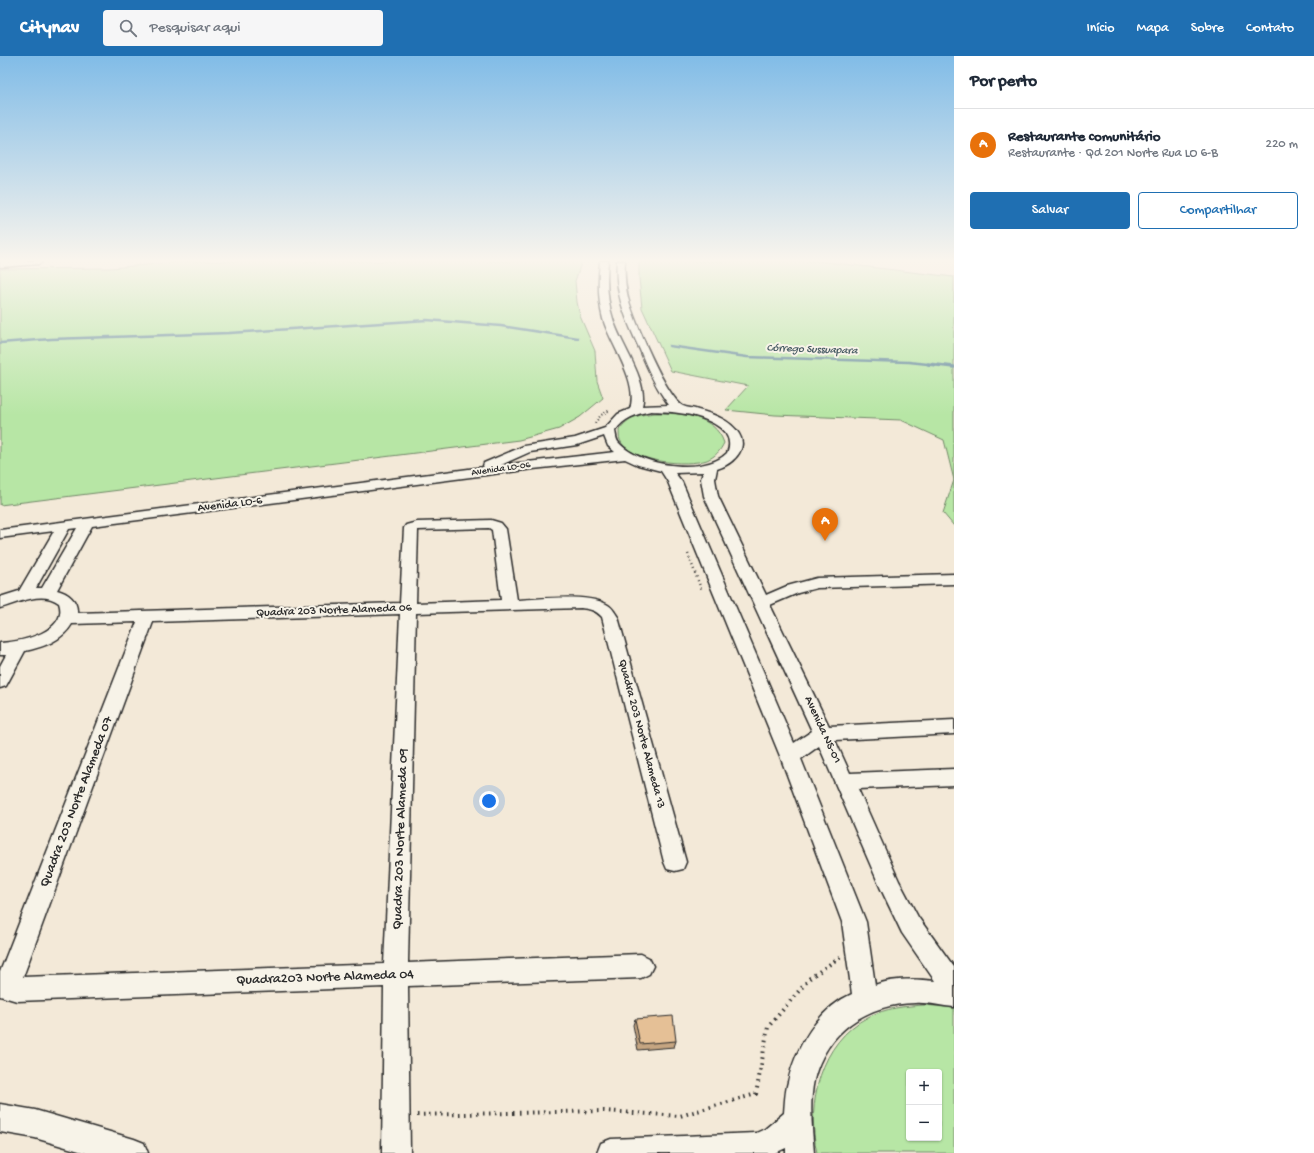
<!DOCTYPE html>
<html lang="pt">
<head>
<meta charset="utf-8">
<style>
	body { margin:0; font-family:"Gochi Hand",sans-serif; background:#f6f6f7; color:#1f2937 }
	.controls { position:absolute; right:12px; bottom:12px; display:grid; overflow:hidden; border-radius:4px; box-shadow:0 1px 3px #0004 }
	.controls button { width:36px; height:36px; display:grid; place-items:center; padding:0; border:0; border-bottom:1px solid #e0e1e3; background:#fff; color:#1f2937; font:20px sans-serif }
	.you { position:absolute; left:489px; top:745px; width:14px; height:14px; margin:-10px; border:3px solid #fff; border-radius:50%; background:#1a73e8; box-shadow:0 0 0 6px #1a73e833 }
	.badge { display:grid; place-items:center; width:26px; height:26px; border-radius:50%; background:#1f6fb2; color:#fff; font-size:13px; font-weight:700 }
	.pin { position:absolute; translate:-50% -33px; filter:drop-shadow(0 1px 2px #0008) }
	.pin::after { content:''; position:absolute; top:21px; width:14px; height:12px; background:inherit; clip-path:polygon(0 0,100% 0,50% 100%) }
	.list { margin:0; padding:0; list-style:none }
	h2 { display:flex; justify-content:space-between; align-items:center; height:52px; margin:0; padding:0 16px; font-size:17px }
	h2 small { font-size:13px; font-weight:400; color:#747a83 }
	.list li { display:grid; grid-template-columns:26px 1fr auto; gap:12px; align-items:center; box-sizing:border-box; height:72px; padding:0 16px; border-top:1px solid #e0e1e3 }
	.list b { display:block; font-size:15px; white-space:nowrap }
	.list p { margin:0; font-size:13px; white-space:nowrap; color:#747a83 }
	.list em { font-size:13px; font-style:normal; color:#747a83 }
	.actions { display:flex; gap:8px; padding:12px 16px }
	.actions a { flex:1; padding:9px 0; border:1px solid #1f6fb2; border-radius:4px; text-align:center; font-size:14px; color:#1f6fb2 }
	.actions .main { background:#1f6fb2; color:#fff }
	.icon { flex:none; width:22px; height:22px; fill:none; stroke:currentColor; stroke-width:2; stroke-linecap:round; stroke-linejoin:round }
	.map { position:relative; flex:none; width:954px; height:1097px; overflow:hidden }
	header { display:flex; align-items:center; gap:24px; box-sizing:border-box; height:56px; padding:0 20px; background:#1f6fb2; color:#fff }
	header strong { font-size:19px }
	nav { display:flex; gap:22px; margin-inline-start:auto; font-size:14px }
	.search { width:280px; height:36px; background:#f6f6f7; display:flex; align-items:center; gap:10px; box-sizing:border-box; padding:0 14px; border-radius:4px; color:#747a83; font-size:15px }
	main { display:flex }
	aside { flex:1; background:#fff }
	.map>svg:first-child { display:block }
	.green { fill:#b7e6a5; stroke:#718868; fill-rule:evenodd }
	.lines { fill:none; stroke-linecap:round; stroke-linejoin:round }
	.stream-far1 { stroke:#62899b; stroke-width:2.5 }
	.stream { stroke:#62899b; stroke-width:3.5 }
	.minor-casing { stroke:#2b2b2b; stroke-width:3 }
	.path-far2 { stroke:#2b2b2b; stroke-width:2; stroke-dasharray:1 2.5; stroke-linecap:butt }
	.path-far1 { stroke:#2b2b2b; stroke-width:2.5; stroke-dasharray:1 3; stroke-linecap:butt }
	.path { stroke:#2b2b2b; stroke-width:4; stroke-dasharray:1.5 4.5; stroke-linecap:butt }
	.minor { fill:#f7f3e8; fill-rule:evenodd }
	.wall { fill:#c5a581; stroke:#2b2b2b }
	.building { fill:#e5c096; stroke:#2b2b2b }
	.labels { text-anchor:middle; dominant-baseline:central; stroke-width:4; stroke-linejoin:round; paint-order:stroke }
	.far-street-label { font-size:10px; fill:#2b2b2b; stroke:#f7f3e8 }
	.far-water-label { font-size:11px; font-style:italic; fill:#465a63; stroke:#f7f3e8 }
	.street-label { font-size:12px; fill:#2b2b2b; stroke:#f7f3e8 }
	.near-street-label { font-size:14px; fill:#2b2b2b; stroke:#f7f3e8 }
</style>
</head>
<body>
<header>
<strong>Citynav</strong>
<div class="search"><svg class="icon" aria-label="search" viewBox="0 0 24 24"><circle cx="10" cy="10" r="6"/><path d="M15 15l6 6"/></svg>Pesquisar aqui</div>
<nav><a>Início</a><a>Mapa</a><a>Sobre</a><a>Contato</a></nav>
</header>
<main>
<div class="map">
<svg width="954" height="1097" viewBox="0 0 954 1097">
	<rect width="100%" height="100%" fill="#f3e9d8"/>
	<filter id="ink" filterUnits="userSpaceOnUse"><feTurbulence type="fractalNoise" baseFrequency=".025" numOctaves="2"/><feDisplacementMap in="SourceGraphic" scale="8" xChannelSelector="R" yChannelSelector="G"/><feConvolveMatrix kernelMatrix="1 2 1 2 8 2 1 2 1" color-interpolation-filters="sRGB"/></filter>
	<g filter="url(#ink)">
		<!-- green -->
		<path class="green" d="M192,205h390l-7,20 2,21 3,14 15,35 2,30 6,17 -23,19 -21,12 -40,11 -519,65v-236l110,-1z
			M639,205h179l136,16v249l-11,-13 11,-33 -10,-40 -43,-20 -126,-5 -49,-5 22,-24 -77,-15 -29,-63 -3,-30z
			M655,357c26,0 60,2 69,30 -4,8 -8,13 -17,17 -20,7 -78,2 -87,-20 -1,-3 -1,-7 -1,-10 10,-14 20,-15 36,-17z
			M925,949l29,3v145h-137c-11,-50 3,-111 51,-136 18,-9 37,-11 57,-12zM909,1016h30v66h-30z"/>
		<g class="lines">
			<!-- stream-far1 -->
			<path class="stream-far1" d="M0,287l51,-4 178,-6 198,-13 74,6 77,12
				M669,290l78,11 162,5 28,3"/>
			<!-- stream -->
			<path class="stream" d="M928,308l26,3"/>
			<defs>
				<path id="minor" d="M0,205h43l-4,3 -39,3z
					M600,205h8c-2,20 -1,39 5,58 7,25 36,62 29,87l27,-1c-13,-17 -21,-35 -29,-55 -13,-29 -26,-56 -23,-89h8c-1,13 0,24 3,37 5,19 38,99 55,108 4,2 10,2 15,4 15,4 33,10 41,24 10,16 -8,31 -22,35l-2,10 3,17 48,99 21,-9 30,-8 137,-4v10l-137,4 -19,5 -28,12 59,121 125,-6v14l-119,6 15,33 104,-4v16l-96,4 41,92 19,36 36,50v40c-13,-1 -27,-5 -39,-4 -49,1 -89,29 -101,77 -5,24 -2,49 0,73h-28v-5l-11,5h-178l4,-10 10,-4 145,-6 9,-4 19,-16c1,-11 1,-21 4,-31 7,-34 31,-74 64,-88l-10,-72 -62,-166 -112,-274 -7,-11 -23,-6 -13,-6 -92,10 -441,57 -35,64c11,3 21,10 20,23l323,-10 4,-75 2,-3 11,-3 74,-2 10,3 5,6 11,71c24,-1 72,-7 91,5 5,3 7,8 10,12l68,245 -3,7 -8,2 -8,-2 -3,-7 -62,-245c-6,-7 -13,-8 -21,-9l-165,5 -8,350 233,-9 8,4 4,8 -4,8 -8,4 -233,8 2,167h-28l2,-166 -367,14 -17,-5v-24l137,-350 -65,2c-10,17 -29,23 -47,27l-19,35 -6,2v-22l6,-11h-6v-12c21,-1 69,-11 59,-40 -17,-13 -41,0 -59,5v-11l19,-6 35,-60 -54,7v-8l484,-63 -1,-1 1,-3 40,-17 51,-8 30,-10 13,-14 12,-5c9,-28 -19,-63 -27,-90 -5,-19 -5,-38 -3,-58zM651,355c9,1 19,0 28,2 19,2 60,14 48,40 -23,23 -87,13 -108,-10 -3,-3 -3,-8 -4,-12 9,-13 21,-17 36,-20zM604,380l4,10 7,6 -114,13 29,-13 47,-7zM703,416l-2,7 3,17 108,235 -18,12 -112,-261 -7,-9zM77,472l-35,60h-6l33,-59zM489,472l3,2 9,70 -85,3 2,-73zM400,558l-16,350 -361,13 130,-355zM819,690l61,141 22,46 33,48c-19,-2 -42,-3 -60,4l-9,-63 -65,-163z
					M0,1048l35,6 99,29 10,4 4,10h-62l-51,-15 -35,-6z"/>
			</defs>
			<!-- minor casing -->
			<use href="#minor" class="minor-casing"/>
			<!-- path-far2 -->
			<path class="path-far2" d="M595,367l6,-8 9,-5"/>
			<!-- path-far1 -->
			<path class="path-far1" d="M688,498l13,35"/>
			<!-- path -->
			<path class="path" d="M417,1059l187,-4 76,5 76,-22 12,-67 42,-49 30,-21"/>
			<!-- minor -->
			<use href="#minor" class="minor"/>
		</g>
		<!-- wall -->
		<path class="wall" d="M635,963l41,22 -2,6 -36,3 -5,-25z"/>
		<!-- building -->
		<path class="building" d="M673,960l3,25 -36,3 -5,-25z"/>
	</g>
	<!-- sky -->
	<linearGradient id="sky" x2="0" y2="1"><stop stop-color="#81bce7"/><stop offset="0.57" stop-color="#faf5ed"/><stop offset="1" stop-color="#faf5ed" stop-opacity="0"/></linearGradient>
	<rect width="954" height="359" fill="url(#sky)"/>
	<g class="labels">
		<!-- far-street labels -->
		<g class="far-street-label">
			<text transform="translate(501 413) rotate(-8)">Avenida LO-06</text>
		</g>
		<!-- far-water labels -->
		<g class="far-water-label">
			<text transform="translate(812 294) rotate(2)">Córrego Sussuapara</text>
		</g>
		<!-- street labels -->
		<g class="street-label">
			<text transform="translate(230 449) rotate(-7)">Avenida LO-6</text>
			<text transform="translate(334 555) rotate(-2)">Quadra 203 Norte Alameda 06</text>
			<text transform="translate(822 674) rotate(65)">Avenida NS-01</text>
			<text transform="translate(641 678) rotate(75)">Quadra 203 Norte Alameda 13</text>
		</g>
		<!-- near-street labels -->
		<g class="near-street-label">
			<text transform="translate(77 746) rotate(-69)">Quadra 203 Norte Alameda 07</text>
			<text transform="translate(401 783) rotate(-88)">Quadra 203 Norte Alameda 09</text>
			<text transform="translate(325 922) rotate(-2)">Quadra203 Norte Alameda 04</text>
		</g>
	</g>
</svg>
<div class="controls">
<button>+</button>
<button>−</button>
</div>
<div class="you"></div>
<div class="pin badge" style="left:825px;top:485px;background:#e8710a">A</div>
</div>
<aside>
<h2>Por perto<small></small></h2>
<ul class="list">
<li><span class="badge" style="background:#e8710a">A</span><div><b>Restaurante comunitário</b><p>Restaurante · Qd 201 Norte Rua LO 6-B</p></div><em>220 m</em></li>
</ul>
<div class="actions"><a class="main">Salvar</a><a>Compartilhar</a></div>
</aside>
</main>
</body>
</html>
